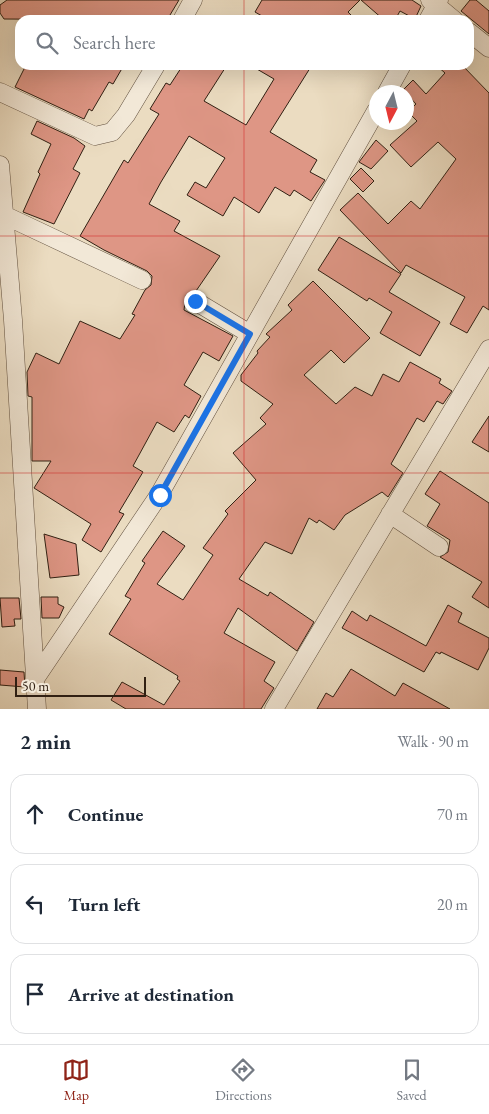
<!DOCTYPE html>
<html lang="en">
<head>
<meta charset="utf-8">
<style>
	body { margin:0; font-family:"EB Garamond",serif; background:#f2f2f3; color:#1f2937 }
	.compass { position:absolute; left:369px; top:85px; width:45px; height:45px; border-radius:50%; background:#fff; box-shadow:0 5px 20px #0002; rotate:187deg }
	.scale { position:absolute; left:15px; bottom:12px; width:131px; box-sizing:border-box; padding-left:5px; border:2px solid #312013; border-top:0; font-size:14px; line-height:18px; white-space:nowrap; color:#312013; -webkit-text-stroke:4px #f2e8d7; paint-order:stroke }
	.stop { position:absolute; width:15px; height:15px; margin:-11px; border:4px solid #1a73e8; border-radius:50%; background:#fff }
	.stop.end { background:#1a73e8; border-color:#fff; box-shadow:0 1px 5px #0008 }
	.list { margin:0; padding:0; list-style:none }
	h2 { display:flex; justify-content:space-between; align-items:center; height:65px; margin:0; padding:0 20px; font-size:21px }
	h2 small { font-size:16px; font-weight:400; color:#747a83 }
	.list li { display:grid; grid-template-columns:32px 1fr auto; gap:15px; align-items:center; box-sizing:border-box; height:80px; margin:0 10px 10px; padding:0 10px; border:1px solid #e0e1e3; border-radius:15px }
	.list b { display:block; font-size:19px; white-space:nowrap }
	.list em { font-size:16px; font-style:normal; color:#747a83 }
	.icon { flex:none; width:28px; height:28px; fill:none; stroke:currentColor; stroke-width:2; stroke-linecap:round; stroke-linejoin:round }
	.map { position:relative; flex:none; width:489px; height:709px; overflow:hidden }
	.search { position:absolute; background:#fff; box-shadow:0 5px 20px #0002; left:15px; right:15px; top:15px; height:55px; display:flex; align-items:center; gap:12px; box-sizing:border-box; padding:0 18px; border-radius:15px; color:#747a83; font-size:19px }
	.sheet { height:335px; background:#fff }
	nav { display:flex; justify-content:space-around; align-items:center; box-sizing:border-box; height:70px; border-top:1px solid #e0e1e3; background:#fff; font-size:14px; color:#747a83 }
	nav a { display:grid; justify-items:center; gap:2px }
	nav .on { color:#8f2418 }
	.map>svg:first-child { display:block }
	.building { fill:#de9685; stroke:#312013 }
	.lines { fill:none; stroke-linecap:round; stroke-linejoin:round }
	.minor-casing { stroke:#604f3e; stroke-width:19 }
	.minor { stroke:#f2e8d7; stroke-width:18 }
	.route { stroke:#1a73e8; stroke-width:6 }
	.grid { fill:none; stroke:#d62828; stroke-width:1; stroke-opacity:0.55 }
</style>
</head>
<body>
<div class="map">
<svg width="489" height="709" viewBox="0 0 489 709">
	<rect width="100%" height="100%" fill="#ebdcc1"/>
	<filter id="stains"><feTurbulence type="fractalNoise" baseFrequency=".004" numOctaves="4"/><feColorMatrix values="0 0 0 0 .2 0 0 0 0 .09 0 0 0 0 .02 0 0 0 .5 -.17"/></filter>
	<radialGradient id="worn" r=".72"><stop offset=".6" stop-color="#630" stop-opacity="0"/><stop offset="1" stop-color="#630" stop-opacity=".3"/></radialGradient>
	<!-- building -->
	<path class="building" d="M7,0h172l-12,20 -163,-1 -4,-6v-8z
		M262,0h98l-12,12 8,8h-87l-14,-8z
		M361,0h51l9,6 -6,13 -15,-8 -5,9h-11z
		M470,0h6l13,11v23l-28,-23z
		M26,65h98l-11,19 -4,-2 -17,29 -3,-2 -5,10 -69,-32z
		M183,65h44l-23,36 42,24 28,-46 -24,-14h62l-42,67 47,28 -7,12 15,8 -14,21 -17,-11 -4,6 -15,-9 -16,26 -25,-16 -11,19 -36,-21 8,-13 11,6 19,-30 -36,-22 -28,46 -12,22 31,17 -6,10 46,25 -24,35 -10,4 -2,15 49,26 -14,25 -16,-9 -19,33 17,11 -12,22 -4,-3 -11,17 -17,-10 -24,44 10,6 -24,40 5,2 -23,38 -19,-12 9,-16 -57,-36 17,-27h-19v-64l-4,-1 -1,-24 9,-19 23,11 21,-43 40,18 15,-24 -3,-1 13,-24 6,-5 1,-9 -5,-5 -43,-21 -24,-14 44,-76 4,3 31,-49 -9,-5 16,-26 4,2z
		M436,65h26l27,28v217l-6,-4 -16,27 -17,-9 15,-27 -59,-32 -5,8 -61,-63 18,-17 30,31 23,-23 9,8 36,-50 -18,-17 -27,25 -21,-22 27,-24 -9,-9 8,-8 -13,-14 10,-10 13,14 19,-21z
		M37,121l37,17 11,8 -12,23 7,4 -26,51 -31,-12 17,-38 -2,-2 13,-28 -20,-10z
		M376,140l12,11 -17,18 -12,-7z
		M361,168l13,13 -11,11 -13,-13z
		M339,237l62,37 -12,18 51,30 -20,34 -40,-23 12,-21 -23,-14 -2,3 -49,-31z
		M313,281l57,57 -26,25 -13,-13 -27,25 32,29 19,-17 17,9 11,-22 16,8 11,-20 31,17 -2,4 13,8 -9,13 -6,-3 -13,21 -7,-4 -26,46 12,9 -15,24 -6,-5 -37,23 -11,15 -15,-10 -2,3 -8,-5 -17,36 -27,-12 -26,37 29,17 2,-4 44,30 -17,29 -59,-43 -14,25 51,29 -11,19 10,7 -13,21h-135l-15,-9 11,-18 42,23 16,-24 -3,-2 1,-3 -69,-42 22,-35 -6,-3 20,-33 -3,-2 21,-30 22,15 -28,38 26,16 30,-45 -10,-7 25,-34 -3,-3 31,-31 -23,-27 33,-29 -6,-6 13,-14 -32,-23v-6l17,-22 -1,-2 13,-14 -4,-3 26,-24 -4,-5z
		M489,416v36l-17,-10z
		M440,471l49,32v105l-17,-11 10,-15 -42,-25 8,-5 2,-12 -23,-14 13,-22 -15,-10z
		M44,534l32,10 3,31 -29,3z
		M41,597h17v7l6,3 -5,11h-17z
		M0,598h19l2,21h-7l1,7 -13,1z
		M448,605l14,8 -4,9 31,16v10l-11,22 -37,-18 -1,2 -4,-2 -12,20 -82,-44 10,-17 15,10 3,-6 56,31z
		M351,669l44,27 8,-13 47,26h-133l9,-16 7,4z
		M0,670l24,2 1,15 -25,-2z"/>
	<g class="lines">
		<defs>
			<path id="minor" d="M430,0l24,20
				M182,20l11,-20
				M428,20l11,-20
				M469,32l20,16
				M0,92l95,44 17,-4 14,-17 30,-50
				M387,92l15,-27
				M0,165l13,155 24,389
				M4,215l138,65
				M195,301l55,33
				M390,514l49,33
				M35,679l124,-184 217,-384
				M274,709l215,-360"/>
		</defs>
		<!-- minor casing -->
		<use href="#minor" class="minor-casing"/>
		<!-- minor -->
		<use href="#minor" class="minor"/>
	</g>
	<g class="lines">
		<!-- route -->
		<path class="route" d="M160,495l90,-161 -55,-33"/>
	</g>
	<!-- grid -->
	<path class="grid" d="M244,0v20M244,65v644M0,236h489M0,473h489"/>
	<rect width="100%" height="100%" filter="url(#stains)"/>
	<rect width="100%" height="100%" fill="url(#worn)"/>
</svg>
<svg class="compass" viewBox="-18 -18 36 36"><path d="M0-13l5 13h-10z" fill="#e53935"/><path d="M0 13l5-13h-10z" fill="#747a83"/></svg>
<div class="scale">50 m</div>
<div class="stop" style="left:160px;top:495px"></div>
<div class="stop end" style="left:195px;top:301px"></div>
<div class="search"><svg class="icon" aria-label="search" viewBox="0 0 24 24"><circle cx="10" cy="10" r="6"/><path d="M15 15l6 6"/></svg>Search here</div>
</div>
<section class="sheet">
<h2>2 min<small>Walk · 90 m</small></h2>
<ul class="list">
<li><svg class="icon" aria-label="ahead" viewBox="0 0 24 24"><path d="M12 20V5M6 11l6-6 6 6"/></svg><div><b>Continue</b></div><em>70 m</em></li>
<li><svg class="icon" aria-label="left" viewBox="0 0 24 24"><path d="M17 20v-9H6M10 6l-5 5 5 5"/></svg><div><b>Turn left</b></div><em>20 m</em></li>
<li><svg class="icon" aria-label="arrive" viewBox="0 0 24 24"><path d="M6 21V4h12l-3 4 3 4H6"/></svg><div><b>Arrive at destination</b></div></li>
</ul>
</section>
<nav>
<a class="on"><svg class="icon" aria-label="map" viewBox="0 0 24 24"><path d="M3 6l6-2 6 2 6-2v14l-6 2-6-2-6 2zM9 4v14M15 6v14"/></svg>Map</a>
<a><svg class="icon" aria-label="directions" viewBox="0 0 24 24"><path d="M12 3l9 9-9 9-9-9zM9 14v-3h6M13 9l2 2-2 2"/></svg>Directions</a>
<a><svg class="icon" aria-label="saved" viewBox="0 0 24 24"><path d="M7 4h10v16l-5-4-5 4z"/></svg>Saved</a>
</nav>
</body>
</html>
